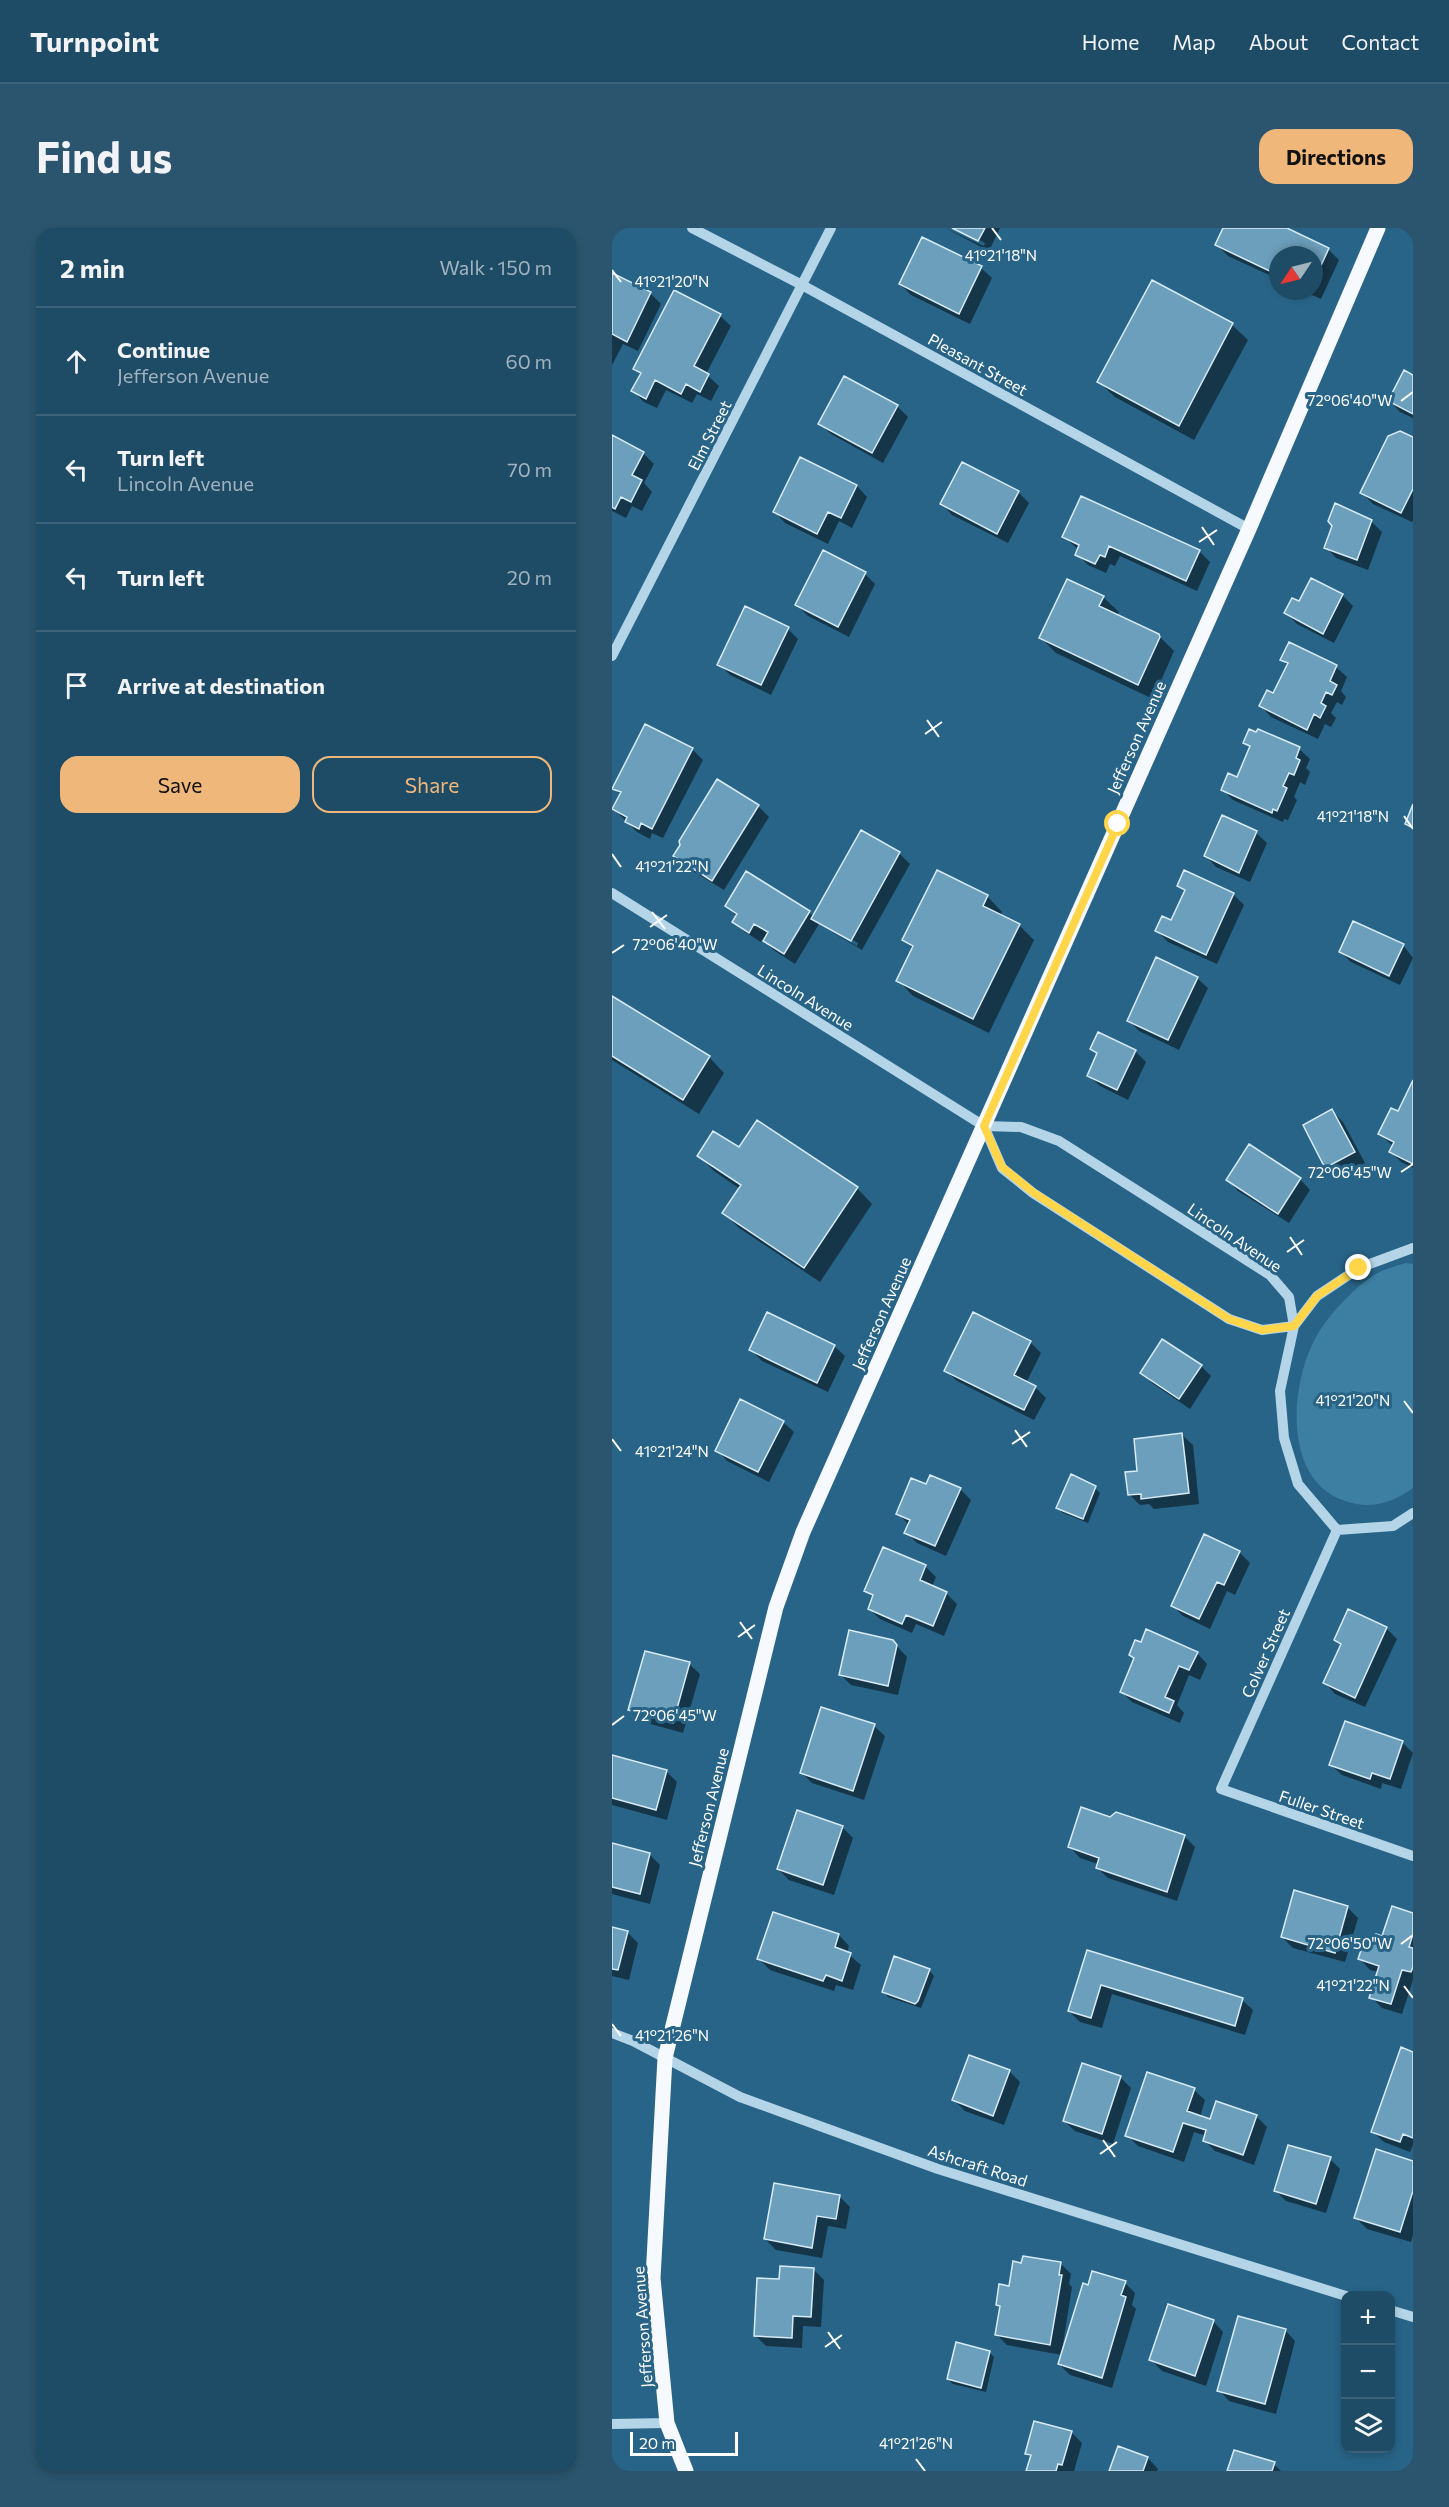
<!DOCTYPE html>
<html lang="en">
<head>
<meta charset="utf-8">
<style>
	body { margin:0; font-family:Commissioner,sans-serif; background:#2b556e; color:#f1f3f6 }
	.controls { position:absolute; right:18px; bottom:18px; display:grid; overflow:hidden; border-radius:12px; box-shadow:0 3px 9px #0003 }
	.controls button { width:54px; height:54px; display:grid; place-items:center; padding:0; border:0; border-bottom:2px solid #3c6379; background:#1e4b65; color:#f1f3f6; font:30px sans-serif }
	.compass { position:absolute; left:657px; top:18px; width:54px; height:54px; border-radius:50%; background:#1e4b65; box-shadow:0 3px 9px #0003; rotate:235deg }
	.scale { position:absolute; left:18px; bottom:15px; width:108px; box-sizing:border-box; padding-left:6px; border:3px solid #fff; border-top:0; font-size:16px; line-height:21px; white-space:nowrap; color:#fff; -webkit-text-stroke:4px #286487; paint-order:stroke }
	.stop { position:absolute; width:18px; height:18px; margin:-14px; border:4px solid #ffd54a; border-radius:50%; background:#fff }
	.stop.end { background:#ffd54a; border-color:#fff; box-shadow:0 2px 6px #0008 }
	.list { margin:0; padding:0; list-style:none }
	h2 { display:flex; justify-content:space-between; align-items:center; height:78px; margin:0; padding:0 24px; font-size:26px }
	h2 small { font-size:20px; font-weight:400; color:#a1b3bf }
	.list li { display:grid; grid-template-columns:39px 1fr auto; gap:18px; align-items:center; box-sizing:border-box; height:108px; padding:0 24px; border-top:2px solid #3c6379 }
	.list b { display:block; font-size:22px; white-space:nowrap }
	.list p { margin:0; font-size:20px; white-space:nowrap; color:#a1b3bf }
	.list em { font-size:20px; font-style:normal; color:#a1b3bf }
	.actions { display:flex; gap:12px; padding:18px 24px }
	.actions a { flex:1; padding:14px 0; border:2px solid #f0b77a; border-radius:18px; text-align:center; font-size:21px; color:#f0b77a }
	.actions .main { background:#f0b77a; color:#111 }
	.icon { flex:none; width:33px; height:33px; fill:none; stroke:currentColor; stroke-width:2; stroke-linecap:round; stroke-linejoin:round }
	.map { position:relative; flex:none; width:801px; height:2243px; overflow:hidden; border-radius:18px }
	header { display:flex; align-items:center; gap:36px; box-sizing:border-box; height:84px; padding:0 30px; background:#1e4b65; border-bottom:2px solid #3c6379 }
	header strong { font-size:28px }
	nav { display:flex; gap:33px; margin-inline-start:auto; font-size:21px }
	.intro { display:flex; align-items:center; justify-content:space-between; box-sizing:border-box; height:144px; padding:0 36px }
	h1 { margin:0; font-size:42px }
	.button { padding:15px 27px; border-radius:18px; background:#f0b77a; color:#111; font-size:21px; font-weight:700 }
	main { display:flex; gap:36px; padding:0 36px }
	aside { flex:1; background:#1e4b65; border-radius:18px; box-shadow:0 3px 9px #0003 }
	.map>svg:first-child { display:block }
	.green { fill:#3d7fa3 }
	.shadow { fill:#0007; fill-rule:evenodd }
	.building { fill:#6c9fbb; stroke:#d7ebf6; stroke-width:1.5 }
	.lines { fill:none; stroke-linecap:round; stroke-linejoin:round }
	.minor { stroke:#b4d5e8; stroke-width:10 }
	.major { stroke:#f6fafe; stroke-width:15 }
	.route { stroke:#ffd54a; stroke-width:8 }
	.ticks { fill:none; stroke:#fff; stroke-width:2 }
	.labels { text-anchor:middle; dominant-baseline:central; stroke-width:6; stroke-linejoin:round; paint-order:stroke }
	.street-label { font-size:16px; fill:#fff; stroke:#286487 }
	.ticks-label { font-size:15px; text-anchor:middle; fill:#fff; stroke:#286487; stroke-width:6; stroke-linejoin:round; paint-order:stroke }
</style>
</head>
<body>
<header>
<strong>Turnpoint</strong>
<nav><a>Home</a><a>Map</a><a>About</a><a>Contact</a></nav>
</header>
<div class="intro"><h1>Find us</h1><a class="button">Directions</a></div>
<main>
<aside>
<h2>2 min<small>Walk · 150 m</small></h2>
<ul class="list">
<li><svg class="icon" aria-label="ahead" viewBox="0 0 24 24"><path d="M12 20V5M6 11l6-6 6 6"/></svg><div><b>Continue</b><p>Jefferson Avenue</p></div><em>60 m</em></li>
<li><svg class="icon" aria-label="left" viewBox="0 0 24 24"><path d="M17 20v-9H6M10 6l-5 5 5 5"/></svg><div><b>Turn left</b><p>Lincoln Avenue</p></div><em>70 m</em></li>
<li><svg class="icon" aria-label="left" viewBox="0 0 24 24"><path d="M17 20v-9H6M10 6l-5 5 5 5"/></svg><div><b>Turn left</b></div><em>20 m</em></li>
<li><svg class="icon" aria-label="arrive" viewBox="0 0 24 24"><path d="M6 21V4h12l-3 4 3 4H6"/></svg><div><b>Arrive at destination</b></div></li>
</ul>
<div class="actions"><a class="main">Save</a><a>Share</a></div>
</aside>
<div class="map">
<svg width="801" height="2243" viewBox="0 0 801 2243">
	<rect width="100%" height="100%" fill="#286487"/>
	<!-- green -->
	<path class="green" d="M794,1035l7,1v224c-21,15 -42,22 -68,13 -63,-21 -55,-117 -29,-164 12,-22 45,-58 68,-67 7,-3 15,-5 22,-7z"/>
	<!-- shadow -->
	<path class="shadow" d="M333,0l39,18 1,-3 -29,-15h44l-11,23z
		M613,0h59l44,21 11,11 -18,39 -18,-8h11v-36h-36v24l-50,-23 -11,-11z
		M311,11l58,29 11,10 -22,46 -59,-29 -11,-11z
		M0,47l38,18 11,11 -23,47 -15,-7 -11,21z
		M540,54l80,43 16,15 -54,100 -79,-43 -16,-15z
		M63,64l45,24 11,10 -25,48 13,12 -8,15 -14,-7 -5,9 -26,-13 -9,18 -13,-6 -11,-11 8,-16 -6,-6z
		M801,149v41l-13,-6 -10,-11z
		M285,178l11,11 -25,46 -52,-29 -11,-10z
		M0,209l31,16 11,11 -10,19 8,9 -10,19 -10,-5 -6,12 -14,-7z
		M801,211v82l-1,1 -39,-18 -11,-11z
		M189,231l56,27 10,11 -15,31 -13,-7 -11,23 -43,-21 -10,-11z
		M406,264l11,11 -21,40 -56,-28 -10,-11z
		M759,293l11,11 -14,38 -32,-12 -10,-11z
		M452,309l135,14 11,11 -13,29 -77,-35 -5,10 -5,-2 -4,9 -18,-8 -11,-11 2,-4z
		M253,346l10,10 -26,53 -41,-21 -11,-11z
		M730,367l11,11 -19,37 -37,-19 -11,-11 14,-10z
		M491,369l16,15 -2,4 41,19 16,16 -21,48 -97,-46 -15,-15z
		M176,401l10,10 -27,56 -41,-20 -11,-11z
		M670,431l54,8 11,10 -6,14 5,6 -4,8 -5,-3 -6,11 5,5 -5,9 -6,-3 -7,15 -47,-22 -10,-11 13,-11 14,-29z
		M633,514l54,7 11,10 -4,9 4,4 -5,13 -5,-3 -6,15 3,3 -9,20 -4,-1 -1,3 -50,-22 -11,-11 16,-10 13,-30z
		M80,521l11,11 -40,78 -11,-5 -2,6 -13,-7 -23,-23 7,-14 -7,-7z
		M106,553l40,25 11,11 -45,73 -38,-23 -11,-11z
		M644,605l11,10 -17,39 -34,-15 -10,-11z
		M287,625l11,11 -48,86 -43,-26 -24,40 -20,-13 -13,-12 -1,3 -16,-10 -11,-10 3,-6 -10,-10 82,6 5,5zM212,696l34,19 -1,3 -33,-19z
		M567,658l54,8 11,11 -27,59 -49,-22 -11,-11 14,-9 14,-30z
		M375,668l15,16 -2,4 19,9 15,15 -45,93 -76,-37 -15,-16 15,-31 -9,-9z
		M791,717l10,13 -13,27 -49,-23 -11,-10z
		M585,750l11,10 -29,62 -40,-19 -11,-11z
		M0,769l97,60 15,16 -25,41 -87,-54z
		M480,821l43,2 11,11 -18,38 -28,-14 -11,-10 9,-21z
		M801,856v84l-12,-6 -10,-10 2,-6 -13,-12 18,-21z
		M720,883l11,11 22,41 -28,14 -11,-10z
		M128,922l117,38 15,16 -52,78 -81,-54 -15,-15 16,-24 -26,-18 -15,-15z
		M688,951l10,11 -21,33 -51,-32 -10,-11z
		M418,1114l11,11 -15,30 9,4 11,11 -12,22 -77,-39 -11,-10z
		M222,1118l11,10 -17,36 -66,-31 -11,-11z
		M589,1138l10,10 -21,33 -38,-26 -10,-10z
		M171,1194l11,10 -25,50 -42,-21 -10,-11z
		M570,1207l11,10 6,59 -45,5 -5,-5 -9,1 -11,-11 10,-22z
		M315,1258l33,3 11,11 -25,56 -29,-13 -11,-11 2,-8 -10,-11z
		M483,1260l5,5 -12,30 -25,-10 -5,-5z
		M627,1324l11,11 -15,32 -8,-4 -17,38 -27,-13 -10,-10z
		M313,1338l11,11 -4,10 14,6 11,11 -13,32 -28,-12 -4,9 -32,-14 -11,-10 5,-11 -8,-7z
		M774,1400l11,11 -32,68 -30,-13 -10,-11 17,-37 -6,-6z
		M281,1414l14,15 -9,38 -47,-10 -11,-11z
		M585,1425l10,11 -7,16 -11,-5 -12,30 7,8 -4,10 -48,-21 -11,-11 14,-32 -5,-4z
		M77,1436l11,10 -17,59 -43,-12 -11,-11z
		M734,1495l57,20 10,10 -12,36 -19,-6 -1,6 -39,-14 -11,-10z
		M262,1498l11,10 -21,64 -52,-17 -11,-11z
		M0,1529l54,14 11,11 -10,38 -55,-15z
		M230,1599l11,11 -19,57 -45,-15 -11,-11z
		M572,1608l11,11 -18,54 -69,-23 -11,-10 1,-4 -18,-6 -10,-11z
		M0,1617l37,9 11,11 -10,39 -38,-10z
		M735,1679l11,11 -13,44 -52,-14 -11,-11z
		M801,1686v66l-11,34 -20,-6 -11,-11 8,-25 -9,-2 -10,-11 11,-7 12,-14z
		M0,1700l15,4 11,11 -9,37 -17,-4z
		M227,1707l10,11 -2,7 14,12 -8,25 -17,-5 -2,6 -64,-21 -11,-11z
		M476,1724l154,48 11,10 -8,25 -133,-41 -10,34 -22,-6 -11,-11z
		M317,1742l5,6 -13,32 -33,-11 -5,-6z
		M801,1825v92l-3,7 -26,-10 -11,-10z
		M397,1843l11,11 -16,43 -39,-14 -11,-11z
		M508,1849l11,11 -18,56 -38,-13 -11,-10z
		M582,1862l11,10 -5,17 11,3 45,-4 11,11 -13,38 -39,-14 -11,-11 2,-4 -12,-4 -10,30 -46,-16 -11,-11z
		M718,1931l10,10 -14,44 -40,-12 -11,-11z
		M801,1935v72l-2,7 -44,-13 -11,-11z
		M227,1968l11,11 -4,22 -18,-3 -6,32 -46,-8 -11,-11z
		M449,2036l10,10 -2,10 3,3 -10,63 2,1 25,-64 36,-4 10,10 -3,12 4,4 -24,79 -42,-13 -11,-11 3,-9 -55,-10 -11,-11 5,-26 -4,-3 13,-18z
		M201,2041l11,11 -3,47 -18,-1 -1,22 -36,-2 -11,-11 26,-54z
		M601,2093l10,11 -17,54 -44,-15 -11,-11z
		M673,2102l10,11 -19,73 -47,-13 -10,-11z
		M377,2124l5,5 -8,35 -33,-8 -5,-5z
		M459,2204l11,11 -8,28h-46l4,-13 -5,-4z
		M536,2230l10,11 -1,2h-46z
		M662,2236l7,7h-52z"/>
	<!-- building -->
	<path class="building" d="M340,0h33l-7,13z
		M611,0h64l42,20 -15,33v-26h-36v20l-63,-30z
		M310,9l60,29 -23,48 -60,-30z
		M0,45l39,19 -24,50 -15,-8z
		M540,52l81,43 -54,103 -82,-44z
		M62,62l47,24 -27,52 15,8 -9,18 -14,-8 -5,10 -26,-14 -9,19 -15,-8 10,-18 -8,-4z
		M792,142l9,5v39l-25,-13z
		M232,148l54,29 -26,48 -54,-29z
		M788,203l13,6v52l-12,24 -41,-20 28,-57z
		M0,207l32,17 -12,23 10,5 -11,22 -10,-5 -6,12 -3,-2z
		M188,229l57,28 -16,33 -13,-6 -11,22 -44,-22z
		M350,234l57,29 -22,43 -57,-30z
		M469,268l119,54 -14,31 -77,-35 -4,11 -5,-2 -5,9 -20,-9 4,-10 -17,-8z
		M723,275l37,17 -15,40 -33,-12 8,-22 -4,-5z
		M211,322l43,22 -28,55 -43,-22z
		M699,350l32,16 -20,40 -39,-21 8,-15 7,3z
		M455,351l37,17 -5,10 60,28 1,3 -22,48 -99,-47z
		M133,378l44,21 -28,58 -44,-20z
		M677,414l48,23 -7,16 7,4 -5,10 -6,-3 -5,11 5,3 -6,12 -6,-4 -7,16 -48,-24 8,-16 6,3 15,-30 -8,-3z
		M33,496l48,24 -41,81 -11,-6 -2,6 -14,-7 2,-5 -15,-8 9,-17 -9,-3z
		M637,501l7,3 2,-3 42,18 -4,11 4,2 -6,15 -5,-2 -6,13 4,2 -10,23 -4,-2 -1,4 -51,-23 7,-17 9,4 13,-31 -7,-3z
		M105,551l42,26 -47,76 -39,-25 7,-11 -1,-4z
		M801,576v24l-8,-4z
		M610,587l35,16 -18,42 -35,-17z
		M249,602l39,22 -49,89 -40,-22z
		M325,642l51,25 -5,11 37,18 -47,95 -77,-38 17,-35 -11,-6z
		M572,642l50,23 -28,62 -51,-24 7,-15 9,4 14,-30 -8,-4z
		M134,643l64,40 -26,43 -21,-13 5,-9 -14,-8 -5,9 -17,-11 5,-8 -12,-8z
		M741,693l51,23 -15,32 -50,-24z
		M544,729l42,20 -30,63 -41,-19z
		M0,768l98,60 -27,44 -71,-44z
		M486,804l38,18 -19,40 -30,-14 10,-23 -7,-4z
		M801,852v84l-24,-12 5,-10 -16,-8 13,-26 7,3z
		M720,881l23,43 -30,16 -22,-43z
		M145,892l101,67 -54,81 -82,-55 19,-28 -44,-29 16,-25 26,16z
		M637,916l52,34 -23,36 -52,-34z
		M155,1084l68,33 -18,38 -68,-33z
		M361,1084l58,29 -17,34 22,11 -12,24 -80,-39z
		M550,1111l40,26 -23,34 -39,-26z
		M128,1171l44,22 -26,51 -43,-21z
		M570,1205l7,60 -48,6v-5l-13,1 -3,-23 12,-1 -3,-32z
		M459,1246l25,12 -13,33 -27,-11z
		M318,1247l31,13 -26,58 -31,-13 6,-13 -14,-6 15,-36 15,6z
		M592,1306l36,17 -16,34 -7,-3 -18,37 -28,-13z
		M271,1319l43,18 -6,15 27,12 -14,34 -27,-11 -4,9 -34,-15 5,-14 -9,-4z
		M736,1381l39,18 -32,71 -32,-15 18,-39 -7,-4z
		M534,1401l52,23 -9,18 -10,-4 -14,31 9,4 -5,12 -49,-21 14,-34 -5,-3 6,-15 6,2z
		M237,1402l44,10 4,5 -9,41 -49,-11z
		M33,1423l45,11 -17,61 -45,-13z
		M209,1479l54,17 -22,67 -53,-18z
		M733,1493l58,20 -13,38 -18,-6 -2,6 -41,-14z
		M0,1527l55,15 -11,40 -44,-12z
		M469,1579l29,10 6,-5 69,23 -18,57 -71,-24 3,-10 -31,-11z
		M185,1582l46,16 -20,59 -46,-16z
		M0,1615l38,10 -10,41 -28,-7z
		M682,1662l54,16 -13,47 -54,-16z
		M780,1678l21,7v21l-4,13 4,1v19l-2,5 -9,-2 -11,34 -22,-6 10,-32 -21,-7 4,-12 8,3 6,-16 6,2z
		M161,1684l66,22 -4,13 16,6 -9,28 -16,-6 -3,6 -66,-22z
		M0,1699l16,4 -10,39 -6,-1z
		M475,1722l156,48 -8,28 -134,-41 -10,33 -23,-7z
		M282,1728l36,13 -12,32 -3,3 -33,-12z
		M789,1819l12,5v86l-10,-4 -3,8 -29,-10z
		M357,1827l41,15 -17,46 -41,-16z
		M470,1835l39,13 -19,58 -39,-13z
		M535,1844l48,16 -8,23 23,8 6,-18 41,14 -14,40 -40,-14 3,-11 -23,-7 -10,29 -48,-16z
		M676,1917l43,12 -15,47 -42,-13z
		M764,1921l37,12v30l-13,41 -46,-14z
		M162,1955l66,12 -4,24 -19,-3 -5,32 -48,-9z
		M411,2028l38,6 -2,13h3l-12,70 -55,-10 5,-29 -4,-1 3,-21 10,2 4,-25 8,2z
		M168,2038l34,2 -3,49 -18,-1 -1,22 -38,-2 3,-58 22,1z
		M480,2043l34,10 -5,14 5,2 -24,81 -44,-14 25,-81 5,2z
		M556,2076l46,16 -19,56 -46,-16z
		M626,2088l48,13 -21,75 -48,-13z
		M344,2114l34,9 -9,37 -34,-9z
		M422,2193l38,10 -10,34 -4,-1 -2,7h-30l5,-16 -6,-1z
		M506,2218l30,11 -5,14h-34z
		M622,2222l41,12 -3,9h-45z"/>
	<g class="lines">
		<!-- minor -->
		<path class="minor" d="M80,0l110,57 447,244
			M0,428l219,-428
			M0,665l372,233 37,1 38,14 211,134 19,22 5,29 -32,4 -33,-11 -196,-126 -31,-25 -18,-42
			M725,1302l-116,259 192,67
			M725,1302l-39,-46 -14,-46 -4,-47 14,-65 23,-30 42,-28 54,-20
			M725,1302l56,-4 20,-13
			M0,1805l21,8 107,56 198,72 408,127
			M778,2082l23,7
			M0,2196l55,-1"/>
		<!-- major -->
		<path class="major" d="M74,2243l-19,-48 -14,-145 12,-220 111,-451 27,-75 446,-1003 129,-301"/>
	</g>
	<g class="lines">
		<!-- route -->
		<path class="route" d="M506,596l-134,302 18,41 32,26 195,126 33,11 32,-4 23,-30 42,-28"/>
	</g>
	<!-- ticks -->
	<path class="ticks" d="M380,0l9,12M0,42l9,12M789,173l12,-9M590,299l12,18M587,314l18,-12M315,492l12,17M313,506l17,-12M792,588l9,13M0,626l9,13M40,684l13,17M38,699l17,-12M0,725l12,-8M789,944l12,-8M678,1009l12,18M675,1024l17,-12M792,1173l9,12M403,1202l12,17M0,1211l9,12M400,1216l18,-12M128,1394l12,17M126,1409l17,-12M0,1497l12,-9M789,1716l12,-9M792,1758l9,12M0,1796l9,12M491,1912l12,17M488,1926l17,-12M216,2104l12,17M213,2119l17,-12M304,2231l9,12"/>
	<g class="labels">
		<!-- street labels -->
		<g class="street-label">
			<text transform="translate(366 136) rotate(29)">Pleasant Street</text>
			<text transform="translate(97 207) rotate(-63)">Elm Street</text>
			<text transform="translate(524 509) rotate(-66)">Jefferson Avenue</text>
			<text transform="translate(194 769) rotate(32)">Lincoln Avenue</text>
			<text transform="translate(623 1009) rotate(34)">Lincoln Avenue</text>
			<text transform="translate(269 1085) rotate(-66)">Jefferson Avenue</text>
			<text transform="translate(653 1425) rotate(-66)">Colver Street</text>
			<text transform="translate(96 1579) rotate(-76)">Jefferson Avenue</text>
			<text transform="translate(710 1581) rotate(19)">Fuller Street</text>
			<text transform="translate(366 1937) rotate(18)">Ashcraft Road</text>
			<text transform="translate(30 2099) rotate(-94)">Jefferson Avenue</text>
		</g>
	</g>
	<g class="ticks-label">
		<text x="389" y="33">41°21'18"N</text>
		<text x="60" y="59">41°21'20"N</text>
		<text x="738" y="178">72°06'40"W</text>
		<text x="741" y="594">41°21'18"N</text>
		<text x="60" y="644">41°21'22"N</text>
		<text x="63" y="722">72°06'40"W</text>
		<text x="738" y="950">72°06'45"W</text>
		<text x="741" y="1178">41°21'20"N</text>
		<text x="60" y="1229">41°21'24"N</text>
		<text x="63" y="1493">72°06'45"W</text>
		<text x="738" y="1721">72°06'50"W</text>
		<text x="741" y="1763">41°21'22"N</text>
		<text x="60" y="1813">41°21'26"N</text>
		<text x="304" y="2221">41°21'26"N</text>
	</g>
</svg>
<div class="controls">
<button>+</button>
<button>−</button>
<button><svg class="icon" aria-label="layers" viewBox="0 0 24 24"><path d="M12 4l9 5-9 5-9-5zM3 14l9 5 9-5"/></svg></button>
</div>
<svg class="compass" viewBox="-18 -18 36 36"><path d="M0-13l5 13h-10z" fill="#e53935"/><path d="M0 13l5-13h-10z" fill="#a1b3bf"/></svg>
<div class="scale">20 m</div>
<div class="stop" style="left:506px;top:596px"></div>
<div class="stop end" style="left:747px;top:1040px"></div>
</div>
</main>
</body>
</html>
